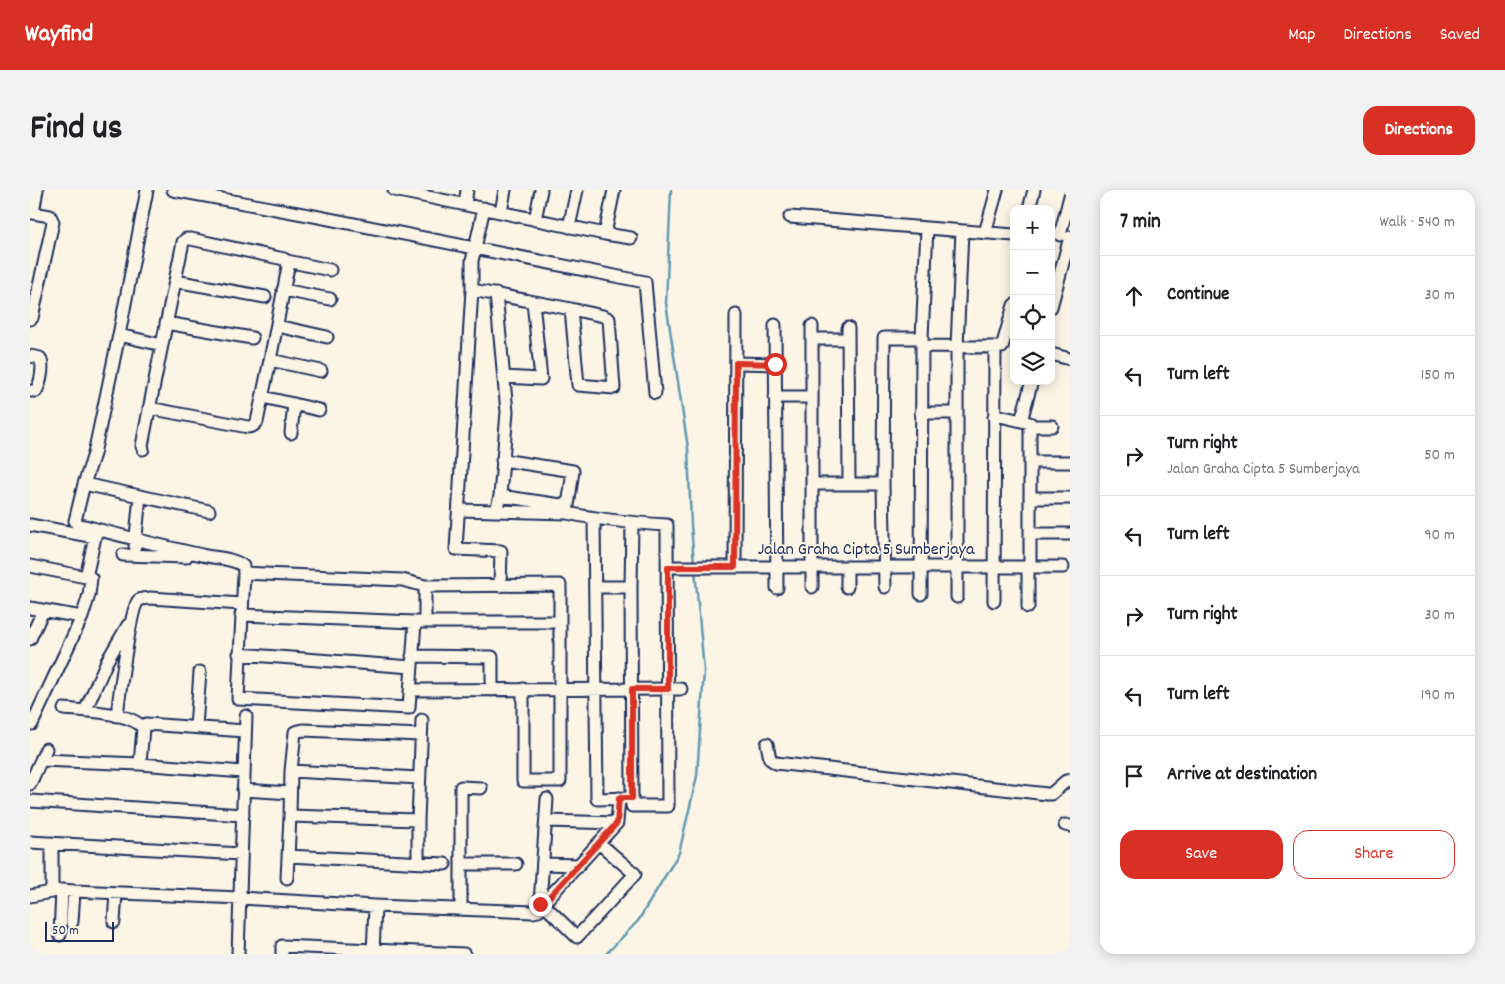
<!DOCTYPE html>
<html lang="en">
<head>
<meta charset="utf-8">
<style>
	body { margin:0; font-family:Dekko,sans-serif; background:#f2f2f2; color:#202124 }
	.controls { position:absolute; right:15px; top:15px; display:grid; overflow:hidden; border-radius:10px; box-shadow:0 2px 12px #0003 }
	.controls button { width:45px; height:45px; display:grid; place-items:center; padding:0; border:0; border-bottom:1px solid #e0e0e0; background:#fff; color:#202124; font:25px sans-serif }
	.scale { position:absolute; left:15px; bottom:12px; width:69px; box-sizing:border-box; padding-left:5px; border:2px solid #1b2f5e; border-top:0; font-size:14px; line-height:18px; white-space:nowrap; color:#1b2f5e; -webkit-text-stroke:4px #fcf5e5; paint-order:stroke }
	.stop { position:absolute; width:15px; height:15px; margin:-11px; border:4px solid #d93025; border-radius:50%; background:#fff }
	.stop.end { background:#d93025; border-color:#fff; box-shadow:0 1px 5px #0008 }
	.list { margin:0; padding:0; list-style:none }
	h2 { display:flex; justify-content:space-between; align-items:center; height:65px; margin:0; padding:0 20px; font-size:21px }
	h2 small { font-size:16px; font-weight:400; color:#757577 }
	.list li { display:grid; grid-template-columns:32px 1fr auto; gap:15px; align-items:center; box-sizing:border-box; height:80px; padding:0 20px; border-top:1px solid #e0e0e0 }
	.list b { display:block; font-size:19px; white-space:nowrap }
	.list p { margin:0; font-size:16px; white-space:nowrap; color:#757577 }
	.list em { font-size:16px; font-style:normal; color:#757577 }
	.actions { display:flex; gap:10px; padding:15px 20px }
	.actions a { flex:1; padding:11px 0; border:1px solid #d93025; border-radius:15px; text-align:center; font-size:18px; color:#d93025 }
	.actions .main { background:#d93025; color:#fff }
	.icon { flex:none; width:28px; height:28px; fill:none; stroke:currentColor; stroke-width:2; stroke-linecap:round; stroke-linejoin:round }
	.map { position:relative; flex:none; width:1040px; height:764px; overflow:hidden; border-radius:15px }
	header { display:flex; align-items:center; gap:30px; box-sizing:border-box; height:70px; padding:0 25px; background:#d93025; color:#fff }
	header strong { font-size:24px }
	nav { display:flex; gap:28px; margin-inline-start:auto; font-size:18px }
	.intro { display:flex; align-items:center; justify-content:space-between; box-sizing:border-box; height:120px; padding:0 30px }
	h1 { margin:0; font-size:35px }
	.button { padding:12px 22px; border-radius:15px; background:#d93025; color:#fff; font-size:18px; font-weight:700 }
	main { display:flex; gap:30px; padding:0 30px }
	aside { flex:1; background:#fff; border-radius:15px; box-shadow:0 2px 12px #0003 }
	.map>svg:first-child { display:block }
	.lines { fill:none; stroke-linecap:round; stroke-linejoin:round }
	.stream { stroke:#6199b2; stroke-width:2.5 }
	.minor-casing { stroke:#1b2f5e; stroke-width:15 }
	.minor { stroke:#fcf5e5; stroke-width:11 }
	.route { stroke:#d93025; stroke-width:6 }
	.labels { text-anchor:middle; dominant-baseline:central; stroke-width:4; stroke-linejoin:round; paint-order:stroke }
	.street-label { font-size:18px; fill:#1b2f5e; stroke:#fcf5e5 }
</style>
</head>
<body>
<header>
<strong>Wayfind</strong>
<nav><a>Map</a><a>Directions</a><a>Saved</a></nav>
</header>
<div class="intro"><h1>Find us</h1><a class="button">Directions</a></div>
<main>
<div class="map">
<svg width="1040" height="764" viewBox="0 0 1040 764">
	<rect width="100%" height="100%" fill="#fcf5e5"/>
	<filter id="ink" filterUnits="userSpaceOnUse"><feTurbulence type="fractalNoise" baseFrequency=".02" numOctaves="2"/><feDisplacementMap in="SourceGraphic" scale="10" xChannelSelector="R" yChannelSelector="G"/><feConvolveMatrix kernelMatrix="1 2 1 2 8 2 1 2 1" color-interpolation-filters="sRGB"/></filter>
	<g filter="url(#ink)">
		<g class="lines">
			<!-- stream -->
			<path class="stream" d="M641,0l-5,113 22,145 3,76 3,40
				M576,764l32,-33 41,-68 18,-77 7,-105 -9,-101"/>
			<defs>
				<path id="minor" d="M117,0l-28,145 -25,119 -10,30 -9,37 2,3c42,11 83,22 125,31 11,3 32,3 41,11l1,7 -6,126 171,9 6,-86h145
					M143,0l141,26 331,66 10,111
					M364,0l211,44 26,4
					M435,14l2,-14
					M454,18l-12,53v29l-16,259 45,2 -1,35
					M999,19l5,-19
					M471,22l4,-22
					M760,27l224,18
					M505,30l6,-30
					M539,37l8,-37
					M955,43l12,-43
					M575,44l9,-44
					M1030,45l10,-39
					M257,71l43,9
					M145,91l90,16
					M253,100l47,9
					M442,100l99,19 32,7 6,3 5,69 -36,-3 -7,-76
					M1021,117l19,-70
					M0,129l2,-1 21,-96 -3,-6 -17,-3 4,-23
					M136,133l86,15
					M745,135l2,263
					M247,136l50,11
					M782,136v261
					M818,138l1,156
					M89,145l43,10
					M782,149h36
					M892,156l80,1 12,-42
					M1021,164l19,5
					M0,166l10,2c4,7 1,25 -4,33h-6
					M240,170l51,11
					M706,173l39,1
					M474,187l37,2 -8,-77
					M233,207l56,13
					M745,207h37
					M891,223h36
					M964,227l6,-1 30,7v144
					M991,231l11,-40
					M1000,236h22
					M261,243l3,-29
					M113,259l-1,-3c13,-68 27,-136 41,-204l3,-3h5l93,20 3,2 1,6 -18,93 -13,62c-3,4 -5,5 -9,5l-99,-19
					M1000,272h40
					M54,294l125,27
					M782,294h71
					M470,306l68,10 5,-35 -71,-11
					M1000,308h40
					M429,320l37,1 4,-15 7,-84 -11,-118
					M466,321l71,2 1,-7
					M537,323c33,7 66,10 100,12l1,281h-36l-1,-219h-36
					M564,329l3,280 35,-1
					M0,335l65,12 -9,40
					M1000,344h40
					M105,356l5,-50
					M93,365l63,2
					M0,376l61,12 -2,17 -7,22 -50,107 -2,-1
					M638,377h395
					M705,377l1,-252
					M817,377v20
					M998,377v40
					M214,383l158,7 23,6 135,-1v196h-37v-92
					M601,397l1,-64
					M855,397l-2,-103 1,-146h38
					M891,404l1,-256 5,-110
					M927,407v-250l5,-116
					M964,411l1,-254
					M0,418l52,9
					M211,425l174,7
					M395,432v-36
					M0,449l13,-28
					M209,464l173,13
					M382,466l80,1v33
					M380,500l271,-1
					M34,519c20,2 67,3 79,19
					M55,521l22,-50 21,-36
					M87,526c2,-18 13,-106 21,-115 3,-3 8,-2 12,-3l92,6
					M166,537l4,-55
					M737,554l3,15 6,4 271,31h4l15,-13 4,-1
					M11,570l99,4 103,8
					M110,574l3,-36 3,-4 99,7
					M261,581l128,7
					M0,594l16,-35
					M213,600l47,3
					M0,611l213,14
					M260,626l128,4
					M516,631l71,2
					M1035,635l5,1
					M0,652l211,12
					M22,653v49
					M258,666l157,8
					M388,672v-42l4,-100
					M431,674h55
					M513,674l36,1
					M257,688l3,-62 1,-45 4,-39 8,-2 118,5
					M0,706l32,-6 12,1 166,7 135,8 158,6 5,-1 2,-7 7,-105
					M513,714l34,33 58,-63 -36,-31
					M509,718l78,-85 2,-25
					M431,719v-122l20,1
					M42,732l2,-31
					M84,732l2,-29
					M30,745l2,-45
					M208,764l8,-238
					M252,764v-8l182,8
					M343,764l2,-48"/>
			</defs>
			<!-- minor casing -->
			<use href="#minor" class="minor-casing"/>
			<!-- minor -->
			<use href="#minor" class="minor"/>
		</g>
	</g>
	<g class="lines" filter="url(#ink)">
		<!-- route -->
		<path class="route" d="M510,714l-1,4 78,-85 2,-25h13v-109h36v-122h67l1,-204 39,1"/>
	</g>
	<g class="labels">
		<!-- street labels -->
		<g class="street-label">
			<text x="836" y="360">Jalan Graha Cipta 5 Sumberjaya</text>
		</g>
	</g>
</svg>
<div class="controls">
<button>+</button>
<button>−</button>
<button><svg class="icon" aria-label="locate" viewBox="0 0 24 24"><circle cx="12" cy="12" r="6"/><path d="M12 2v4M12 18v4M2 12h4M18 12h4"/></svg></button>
<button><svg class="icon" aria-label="layers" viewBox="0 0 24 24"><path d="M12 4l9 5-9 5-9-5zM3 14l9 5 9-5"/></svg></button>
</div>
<div class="scale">50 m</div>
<div class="stop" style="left:745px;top:174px"></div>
<div class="stop end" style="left:510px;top:714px"></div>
</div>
<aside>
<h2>7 min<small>Walk · 540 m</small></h2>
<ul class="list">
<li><svg class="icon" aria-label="ahead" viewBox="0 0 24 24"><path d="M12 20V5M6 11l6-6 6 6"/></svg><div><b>Continue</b></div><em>30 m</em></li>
<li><svg class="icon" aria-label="left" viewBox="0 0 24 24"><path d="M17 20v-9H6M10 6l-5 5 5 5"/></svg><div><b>Turn left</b></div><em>150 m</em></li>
<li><svg class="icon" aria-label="right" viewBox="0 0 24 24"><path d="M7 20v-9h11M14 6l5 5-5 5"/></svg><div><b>Turn right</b><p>Jalan Graha Cipta 5 Sumberjaya</p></div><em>50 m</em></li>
<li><svg class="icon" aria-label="left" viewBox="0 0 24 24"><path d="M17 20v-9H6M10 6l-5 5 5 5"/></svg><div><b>Turn left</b></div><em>90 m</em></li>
<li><svg class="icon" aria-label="right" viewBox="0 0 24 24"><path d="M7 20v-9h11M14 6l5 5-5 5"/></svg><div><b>Turn right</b></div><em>30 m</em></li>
<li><svg class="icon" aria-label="left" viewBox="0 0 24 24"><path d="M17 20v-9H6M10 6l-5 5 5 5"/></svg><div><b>Turn left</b></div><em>190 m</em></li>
<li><svg class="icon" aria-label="arrive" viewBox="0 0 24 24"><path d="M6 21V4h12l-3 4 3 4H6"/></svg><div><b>Arrive at destination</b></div></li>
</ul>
<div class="actions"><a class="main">Save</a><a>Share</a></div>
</aside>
</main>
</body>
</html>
